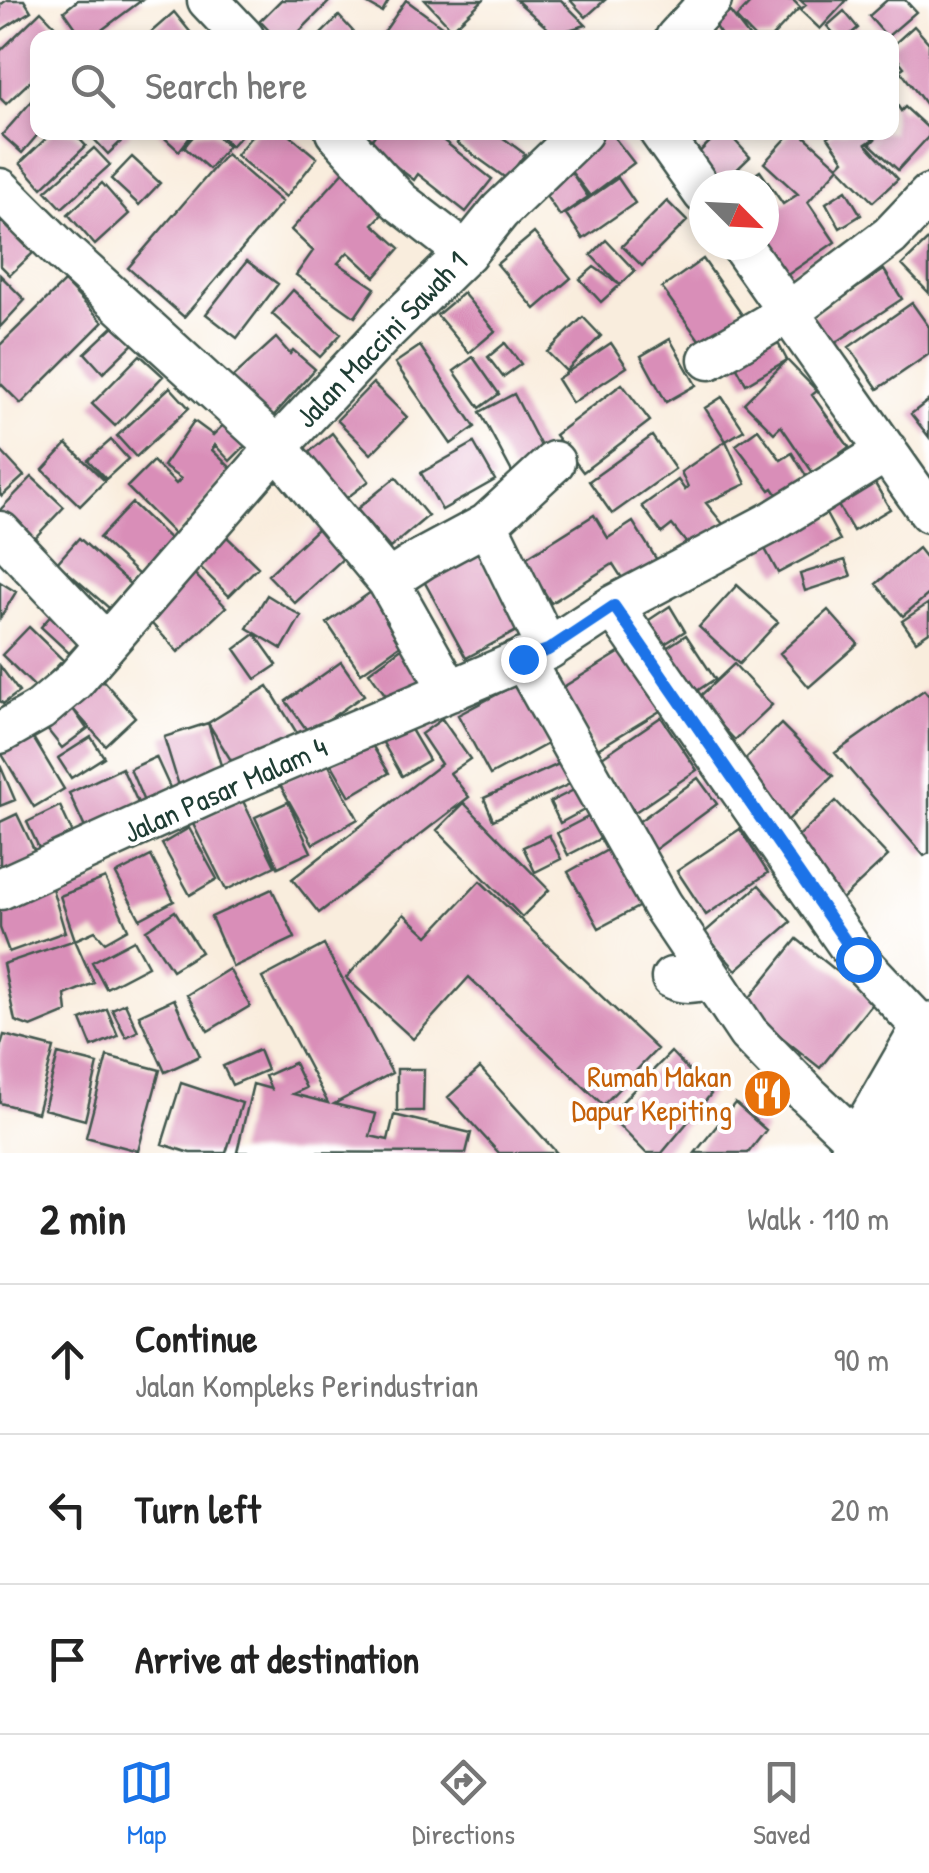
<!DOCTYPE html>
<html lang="en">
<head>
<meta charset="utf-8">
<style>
	body { margin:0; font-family:"Patrick Hand",sans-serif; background:#f6f6f6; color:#222 }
	.compass { position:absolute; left:689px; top:170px; width:90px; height:90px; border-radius:50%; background:#fff; box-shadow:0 5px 15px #0003; rotate:114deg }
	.stop { position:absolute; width:30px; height:30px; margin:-22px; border:8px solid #1a73e8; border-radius:50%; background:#fff }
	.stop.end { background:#1a73e8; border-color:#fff; box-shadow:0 2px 10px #0008 }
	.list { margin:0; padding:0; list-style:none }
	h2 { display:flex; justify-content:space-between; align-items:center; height:130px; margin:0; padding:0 40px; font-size:42px }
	h2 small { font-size:32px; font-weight:400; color:#767676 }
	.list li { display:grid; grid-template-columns:65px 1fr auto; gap:30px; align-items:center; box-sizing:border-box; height:150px; padding:0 40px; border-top:2px solid #e0e0e0 }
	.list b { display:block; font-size:38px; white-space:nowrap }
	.list p { margin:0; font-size:32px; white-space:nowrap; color:#767676 }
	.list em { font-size:32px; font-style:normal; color:#767676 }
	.icon { flex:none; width:55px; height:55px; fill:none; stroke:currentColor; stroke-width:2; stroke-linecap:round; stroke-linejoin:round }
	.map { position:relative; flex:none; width:929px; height:1153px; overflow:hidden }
	.search { position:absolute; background:#fff; box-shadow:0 5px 15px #0003; left:30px; right:30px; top:30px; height:110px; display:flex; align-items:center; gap:25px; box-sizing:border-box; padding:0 35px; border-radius:20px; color:#767676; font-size:38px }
	.sheet { height:580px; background:#fff }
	nav { display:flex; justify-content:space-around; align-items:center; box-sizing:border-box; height:140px; border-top:2px solid #e0e0e0; background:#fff; font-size:28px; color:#767676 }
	nav a { display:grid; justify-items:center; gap:5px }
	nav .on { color:#1a73e8 }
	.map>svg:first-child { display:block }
	.building { fill:#d98eb8 }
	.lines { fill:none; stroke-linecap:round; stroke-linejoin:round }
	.minor-casing { stroke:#40574d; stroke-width:45 }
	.highway-casing { stroke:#40574d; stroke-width:60 }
	.minor { stroke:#fff; stroke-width:40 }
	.highway { stroke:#fff; stroke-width:55 }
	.route { stroke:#1a73e8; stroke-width:12 }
	.labels { text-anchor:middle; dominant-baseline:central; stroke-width:8; stroke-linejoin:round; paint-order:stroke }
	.street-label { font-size:30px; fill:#1f3d34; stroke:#fff }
	.food-label { font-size:30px; fill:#c56008; stroke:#fff; text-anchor:end }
</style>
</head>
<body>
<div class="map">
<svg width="929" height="1153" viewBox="0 0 929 1153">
	<rect width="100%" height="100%" fill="#fff"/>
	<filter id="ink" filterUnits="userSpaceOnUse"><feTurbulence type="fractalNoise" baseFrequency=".01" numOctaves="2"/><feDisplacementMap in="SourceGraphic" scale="20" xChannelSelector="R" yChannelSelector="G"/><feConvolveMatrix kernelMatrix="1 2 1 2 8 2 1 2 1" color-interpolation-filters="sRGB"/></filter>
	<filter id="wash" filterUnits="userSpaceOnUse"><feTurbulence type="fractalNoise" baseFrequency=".0048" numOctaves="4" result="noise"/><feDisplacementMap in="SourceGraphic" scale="40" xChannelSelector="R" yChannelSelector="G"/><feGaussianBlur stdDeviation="2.25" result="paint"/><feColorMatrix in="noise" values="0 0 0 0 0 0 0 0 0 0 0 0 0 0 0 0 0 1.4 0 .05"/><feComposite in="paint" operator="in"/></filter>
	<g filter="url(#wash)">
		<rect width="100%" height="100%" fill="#f9eddd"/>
		<g id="blocks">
			<!-- building -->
			<path class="building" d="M7,0h17l7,11 -31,20v-26z
				M78,0h64l-51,38h-8l-19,-27z
				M281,0h50l-38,38h-17l-16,-17z
				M361,0h28l-7,12z
				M406,0l45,33 -4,5h-67z
				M425,0h58l-31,29z
				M516,0h45l25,25 -32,9z
				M570,0h35l-19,17z
				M753,0h40l7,7 -29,31h-16l-19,-20z
				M800,0h47l-27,29 -20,-19 6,-5z
				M887,0h18l11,12 -29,25 -18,-21z
				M41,11l26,27h-29v36l-32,30 -6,-6v-47z
				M844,11l14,17 -12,10h-8l-11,-12z
				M174,12l17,21 -5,5h-34l-3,-4z
				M730,12l20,26h-27l-9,-13z
				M339,16l20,22h-42z
				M914,26l15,17v66l-29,-39 4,-3 -12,-15v-6z
				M38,94v38h2l-18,21 -20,-18z
				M892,97l9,14 4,-4 24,22v7l-31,34 -28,-26 8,-8 -12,8 32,35 -25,23 -35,-36 6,-6 -16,-23 6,-5h58z
				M53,132h20l13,14 -44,42 -22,-25z
				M99,132h32l-23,22 -13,-14 6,-5z
				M158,132h36l-15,19z
				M197,132h15l16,14 -19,23 -25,-22z
				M217,132h27l-13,14z
				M255,132h31l31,26 -31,39 -50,-42z
				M377,132h73l-6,9 48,38 -26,33 -48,-38 -4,6 -46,-35z
				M465,132h30l30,22 -18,25 -50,-36z
				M610,132l24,31 -44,33 -20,-26 18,27 -28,19 -21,-30z
				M720,132h7l23,25 -29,28 -29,-26z
				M792,132h8l39,35 -31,35 27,40 -52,36 -19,-33v-60h-24l20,-14 23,33 15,-10 -34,-31z
				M94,148l16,17 -48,43 -16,-17z
				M226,154l56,48 -98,115 -56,-49z
				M132,157l28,26 -21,22 -28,-26z
				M349,166l42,39 -18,19 27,24 -25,29 -27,-25 -10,11 37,25 -20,29 -59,-42 17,-24 -22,-21z
				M618,178l17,25 -52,36 -17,-25z
				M102,183l27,31 -34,31 -27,-31z
				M846,190l15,25 -21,13 -14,-25z
				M667,201l20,20 -45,45 -20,-20z
				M0,220l33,33 -23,22 -10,-10z
				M534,233l37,45 -36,31 -38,-45z
				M929,239v54l-27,-28z
				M606,240l29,31 -15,14 -29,-30z
				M703,259l44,63 -40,29 -45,-63z
				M247,261l31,23 -41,54 -31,-24z
				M594,267l26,18 -19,17 -21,-23z
				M884,270l18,29 -82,54 -18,-29z
				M0,275l25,25 -25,27z
				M64,282l39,40 -82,82 -21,-21v-38z
				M293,290l48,44 -21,23 -48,-43z
				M463,293l32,38 -26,22 -32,-38z
				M912,303l17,24v27l-51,35 -29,-42z
				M583,317l18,19 -35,35 -19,-19z
				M119,321l18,19 -34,33 -18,-20z
				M770,328l17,32 30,31 -5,4 37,52 -36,26 -32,-47 -7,7 -30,-30 43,-43 -41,24 -18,-33z
				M276,338l14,16 3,-4 22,19 -47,53 -36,-44z
				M670,339l26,46 -30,17 -25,-46z
				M505,343l16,21 -18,13 -15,-20z
				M611,343l16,24 -55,36 -15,-24z
				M420,346l55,81 -24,17 -56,-81z
				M140,355l23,21 -48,50 -23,-22z
				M473,357l26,37 -19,14 -26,-37z
				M373,383l34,34 -36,37 -34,-34z
				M622,384l28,37 -67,51 -28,-37z
				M170,387l19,21 -53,49 -19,-21z
				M514,394l31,60 -33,18 -32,-60z
				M722,397l22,33 -18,11 20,43 -40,19 17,21 -31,26 -20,-25 -10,8 -20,-27 36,-26 7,10 3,-3 -7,-15 45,-31 -21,-33z
				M929,400v37l-18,-23z
				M194,421l19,14 13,-13 21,22 -17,17 -15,-16 -3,5 20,19 -33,37 2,2 -27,26 -47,-47 26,-26 23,23 5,-5 -18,-13z
				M758,429l23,31 11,-7 18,29 -29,18 -8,-12 -3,2 -34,-45z
				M332,433l37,48 -25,19 -36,-47z
				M652,436l23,33 -63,45 -23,-33z
				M111,440l17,19 -22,20 -18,-19z
				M474,443l21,37 -53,30 -21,-37z
				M67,444l38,37 -25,25 -37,-36z
				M0,450l24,26 -22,20 -2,-2z
				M870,475l20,34 -37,22 -20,-34z
				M32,477l32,30 -37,39 -27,-26v-10z
				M396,477l32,39 -38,32 -33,-39z
				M132,503l42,40 -32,35 -43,-40z
				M826,514l14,26 -62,33 -14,-26z
				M594,515l14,23 25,-16 29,46 -33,21 -16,-25 -62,39 -27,-44z
				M320,526l27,29 -52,48 -27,-28z
				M226,536l32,31 -29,29 -31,-31z
				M79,538l51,46 -21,24 -52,-45z
				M471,540l49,89 -54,29 -48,-88z
				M918,548l11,14v32l-26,22 -27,-32z
				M845,560l6,16 -46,15 -5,-17z
				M188,567l38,40 -48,45 -37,-40z
				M0,582l16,10 -16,26z
				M737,585l41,37 -39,42 -40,-37z
				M371,592l34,50 -44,31 -34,-50z
				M267,595l34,21 -19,33 -35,-21z
				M929,603v29l-13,9 -14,-20z
				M670,606l15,25 -30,19 -15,-24z
				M828,610l30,34 -49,43 -29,-34z
				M54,612l29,26 -14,15 -28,-26z
				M29,627l34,33 -27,28 -34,-33z
				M255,634l22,31 -21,14 -21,-30z
				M686,635l29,44 -26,17 -29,-44z
				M632,645l36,61 -72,44 -36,-61z
				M403,647l23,33 -34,24 -23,-32z
				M341,662l23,33 -55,38 -23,-32z
				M734,664l38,41 -37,35 -38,-41z
				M0,666l19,26 -16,12 -3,-3z
				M100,677l35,40 -30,28 -32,-36 14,20 -25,19 -23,-29z
				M517,684l32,59 -59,32 -32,-60z
				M268,686l32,52 -60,37 -32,-52 16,52 -44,14 -16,-52 44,-14z
				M924,690l5,6v157l-5,3 -89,-103z
				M661,717l36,53 -62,42 -36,-53z
				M442,719l28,40 -20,14 19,24 -150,116 -27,-34 149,-115 -20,-30z
				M781,724l52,52 -49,48 -52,-52z
				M26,726l38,63 -30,18 -34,-56z
				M409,726l20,34 -27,16 -20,-35z
				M91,737l13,20 -33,21 -13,-20z
				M369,740l20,33 -39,23 -19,-33z
				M156,757l16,35 -27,12 -15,-35z
				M325,758l33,61 -45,25 -34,-61z
				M561,763l9,21 -77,36 -9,-22z
				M0,765l15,35 -15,6z
				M122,768l23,50 -53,25 -23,-50z
				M698,778l19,26 -64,47 -19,-26z
				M578,788l10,20 -28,15 -10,-21z
				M241,797l34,69 -49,24 -34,-68z
				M836,801l52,55 -47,44 -51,-56z
				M288,802l23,50 -33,15 -23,-50z
				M464,803l85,87 -27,27 -85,-87z
				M60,806l19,41 -33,16 -19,-41z
				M598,812l11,22 -41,21 -11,-22z
				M17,814l22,46 -39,20v-58z
				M189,828l28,51 -27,16 -28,-51z
				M740,829l28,44 -62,42 -29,-44z
				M549,835l12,24 -26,13 -12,-25z
				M620,843l31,57 -52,28 -31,-56z
				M151,856l23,45 -34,18 -24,-45z
				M49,878l16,54 -56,20 -9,-24v-30z
				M105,878l23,51 -23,13 -10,-11 -20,9 -15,-44z
				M480,881l177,168 -54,56 -134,-128 -56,62 -67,-61 58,-64 24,22z
				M759,885l32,37 -55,48 -32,-37z
				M272,889l23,49 -62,29 -22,-50z
				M175,911l26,41 -29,18 -26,-40z
				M797,939l77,62 -54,67 -77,-62z
				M75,940l19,43 -29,12 2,17 -36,15 -16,-6 -12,-57z
				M134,940l14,26 -42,22 -14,-26z
				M324,945l68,128 -58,31 42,10 -6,22 18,4 6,-25 77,18 -5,20 -229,-1 16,-68 18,5 -6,-13 29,-13 12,25 -13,6 35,9 -66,-125z
				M229,969l21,37 -42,25 -21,-36z
				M174,999l26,57 -35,16 -26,-57z
				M125,1003l13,28 -12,6 -14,-28z
				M107,1009l11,27 -26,11 -11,-27z
				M4,1035l50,13 -17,65 -37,-10v-55z
				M259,1050l8,20 -35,15 -9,-19z
				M671,1052l40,42 -49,59h-16l-37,-38z
				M58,1054l40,10 -13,56 -41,-11z
				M107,1056l53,14 -22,81 -52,-14z
				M480,1068l77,85h-58l-51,-56z
				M397,1069h27l-1,42h-26z
				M181,1083l61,20 -16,50h-36l-28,-9z
				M735,1103l31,27 -18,23h-53z"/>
		</g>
	</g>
	<g filter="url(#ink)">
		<use href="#blocks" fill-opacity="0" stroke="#40574d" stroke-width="2.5"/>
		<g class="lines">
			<defs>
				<path id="minor" d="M208,0l36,38
					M676,38l35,-38
					M336,132l63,69 67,52
					M660,132l44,62
					M0,189l60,60 217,198 109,-116 80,-78 34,-42 82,-79
					M741,245l188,267
					M709,359l80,-47 101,-76 39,-41
					M487,524l67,-62
					M0,532l106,112
					M388,581l34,-22 65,-35 61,125
					M613,606l245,353 69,73
					M523,659l139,246 86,128 59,61 55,52
					M0,733l40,-23 34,-29 203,-234 111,134 62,110
					M0,889l221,-101 327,-139 65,-43 159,-84 115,-71
					M672,978c13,7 25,3 39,1"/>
				<path id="highway" d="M858,1153l71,-123
					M907,1153l22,-40"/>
			</defs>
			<!-- minor casing -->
			<use href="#minor" class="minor-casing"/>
			<!-- highway casing -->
			<use href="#highway" class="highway-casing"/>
			<!-- minor -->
			<use href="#minor" class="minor"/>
			<!-- highway -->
			<use href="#highway" class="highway"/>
		</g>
	</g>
	<g class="lines" filter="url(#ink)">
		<!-- route -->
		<path class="route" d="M523,659l25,-9 66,-44 244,353"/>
	</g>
	<!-- icons -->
	<defs>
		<symbol id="restaurant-disc" viewBox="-11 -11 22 22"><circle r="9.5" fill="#e8710a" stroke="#fff"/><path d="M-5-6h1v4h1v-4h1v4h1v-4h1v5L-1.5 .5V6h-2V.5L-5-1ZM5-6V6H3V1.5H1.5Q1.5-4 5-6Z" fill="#fff"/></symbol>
	</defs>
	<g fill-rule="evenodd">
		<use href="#restaurant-disc" x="740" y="1066" width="55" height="55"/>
	</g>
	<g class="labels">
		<!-- street labels -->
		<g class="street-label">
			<text transform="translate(381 339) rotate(-46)">Jalan Maccini Sawah 1</text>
			<text transform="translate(225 789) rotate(-24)">Jalan Pasar Malam 4</text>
		</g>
		<!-- food labels -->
		<g class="food-label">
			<text x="732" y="1076">Rumah Makan<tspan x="732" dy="34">Dapur Kepiting</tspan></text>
		</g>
	</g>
</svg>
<svg class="compass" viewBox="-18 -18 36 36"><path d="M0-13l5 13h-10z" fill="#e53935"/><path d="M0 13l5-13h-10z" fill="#767676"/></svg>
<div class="stop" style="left:858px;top:959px"></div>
<div class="stop end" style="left:523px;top:659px"></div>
<div class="search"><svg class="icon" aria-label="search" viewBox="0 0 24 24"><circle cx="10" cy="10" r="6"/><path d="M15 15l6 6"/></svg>Search here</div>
</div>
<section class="sheet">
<h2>2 min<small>Walk · 110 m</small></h2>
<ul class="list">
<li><svg class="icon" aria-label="ahead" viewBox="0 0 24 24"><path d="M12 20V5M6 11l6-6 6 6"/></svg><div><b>Continue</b><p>Jalan Kompleks Perindustrian</p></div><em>90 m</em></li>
<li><svg class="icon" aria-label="left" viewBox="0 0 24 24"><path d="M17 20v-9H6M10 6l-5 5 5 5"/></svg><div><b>Turn left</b></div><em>20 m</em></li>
<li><svg class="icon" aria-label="arrive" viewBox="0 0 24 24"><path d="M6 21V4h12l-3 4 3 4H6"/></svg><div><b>Arrive at destination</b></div></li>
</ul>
</section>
<nav>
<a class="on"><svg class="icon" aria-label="map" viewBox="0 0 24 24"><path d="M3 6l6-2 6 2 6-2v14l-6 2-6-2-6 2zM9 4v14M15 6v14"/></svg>Map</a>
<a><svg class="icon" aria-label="directions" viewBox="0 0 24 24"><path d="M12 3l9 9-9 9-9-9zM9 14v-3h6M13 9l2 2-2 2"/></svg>Directions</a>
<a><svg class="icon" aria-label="saved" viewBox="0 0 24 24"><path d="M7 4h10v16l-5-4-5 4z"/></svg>Saved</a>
</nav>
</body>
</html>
